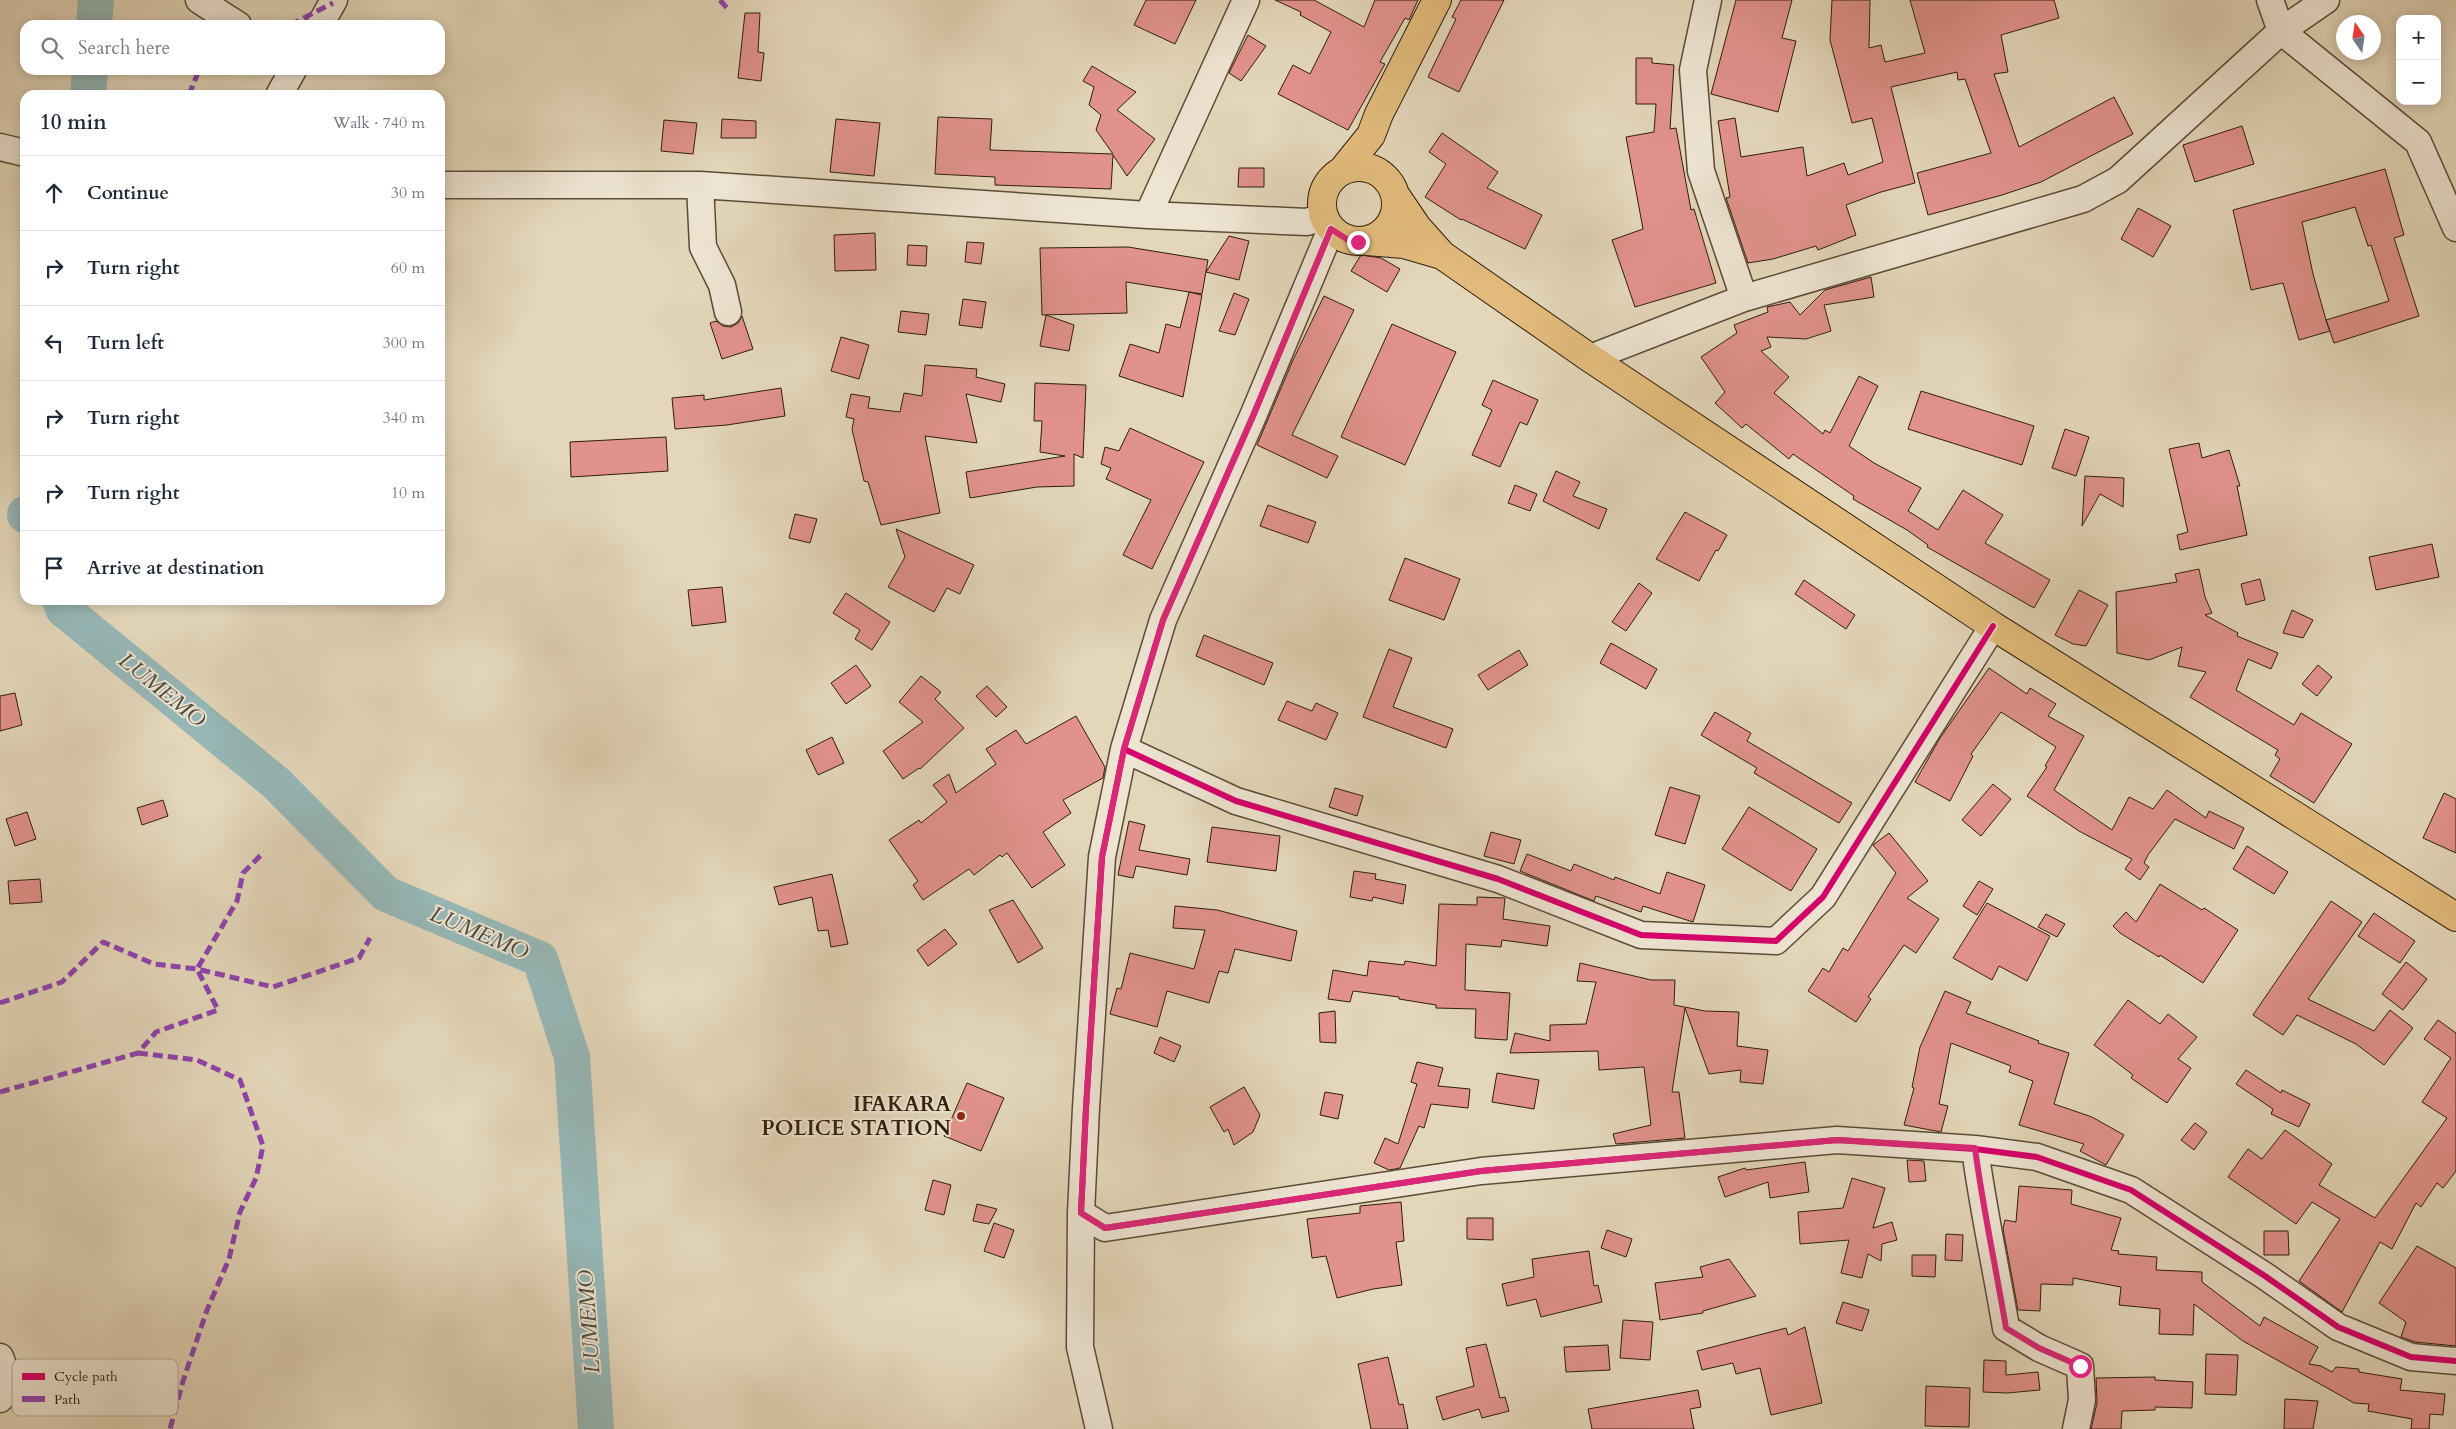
<!DOCTYPE html>
<html lang="en">
<head>
<meta charset="utf-8">
<style>
	body { margin:0; font-family:Cardo,serif; background:#f2f2f3; color:#1f2937 }
	.controls { position:absolute; right:15px; top:15px; display:grid; overflow:hidden; border-radius:10px; box-shadow:0 2px 12px #0003 }
	.controls button { width:45px; height:45px; display:grid; place-items:center; padding:0; border:0; border-bottom:1px solid #e0e1e3; background:#fff; color:#1f2937; font:25px sans-serif }
	.compass { position:absolute; left:2336px; top:15px; width:45px; height:45px; border-radius:50%; background:#fff; box-shadow:0 2px 12px #0003; rotate:347deg }
	.stop { position:absolute; width:15px; height:15px; margin:-11px; border:4px solid #db2777; border-radius:50%; background:#fff }
	.stop.end { background:#db2777; border-color:#fff; box-shadow:0 1px 5px #0008 }
	.list { margin:0; padding:0; list-style:none }
	h2 { display:flex; justify-content:space-between; align-items:center; height:65px; margin:0; padding:0 20px; font-size:21px }
	h2 small { font-size:16px; font-weight:400; color:#747a83 }
	.list li { display:grid; grid-template-columns:32px 1fr auto; gap:15px; align-items:center; box-sizing:border-box; height:75px; padding:0 20px; border-top:1px solid #e0e1e3 }
	.list b { display:block; font-size:19px; white-space:nowrap }
	.list em { font-size:16px; font-style:normal; color:#747a83 }
	.icon { flex:none; width:28px; height:28px; fill:none; stroke:currentColor; stroke-width:2; stroke-linecap:round; stroke-linejoin:round }
	.map { position:relative; flex:none; width:2456px; height:1429px; overflow:hidden }
	.search { position:absolute; background:#fff; box-shadow:0 2px 12px #0003; left:20px; top:20px; width:425px; height:55px; display:flex; align-items:center; gap:12px; box-sizing:border-box; padding:0 18px; border-radius:15px; color:#747a83; font-size:19px }
	.panel { position:absolute; background:#fff; box-shadow:0 2px 12px #0003; left:20px; top:90px; width:425px; height:515px; border-radius:15px }
	.map>svg:first-child { display:block }
	.lines { fill:none; stroke-linecap:round; stroke-linejoin:round }
	.river { stroke:#96b7b6; stroke-width:36 }
	.building { fill:#e1928c; stroke:#2f1d0b; fill-rule:evenodd }
	.minor-casing { stroke:#5c4b36; stroke-width:29 }
	.major-casing { stroke:#2f1d0b; stroke-width:30 }
	.minor { stroke:#ede4d2; stroke-width:26 }
	.major { stroke:#e2bb7c; stroke-width:28 }
	.quiet { stroke:#8e44ad; stroke-width:5; stroke-dasharray:10 5; stroke-linecap:butt }
	.cycleway-casing { stroke:#ede4d2; stroke-width:9 }
	.cycleway { stroke:#d6006c; stroke-width:6 }
	.route { stroke:#db2777; stroke-width:6 }
	.poi-dot { fill:#8f2418; stroke:#ede4d2; stroke-width:2 }
	.labels { text-anchor:middle; dominant-baseline:central; stroke-width:4; stroke-linejoin:round; paint-order:stroke }
	.poi-label { font-size:21px; font-weight:bold; fill:#2f1d0b; stroke:#ede4d2; text-anchor:end }
	.water-label { font-size:22px; font-style:italic; fill:#4e4b3e; stroke:#ede4d2 }
	.key { fill:#ede4d2; stroke:#b4a896; stroke-width:1 }
	.key-label { font-size:14px; fill:#2f1d0b }
</style>
</head>
<body>
<div class="map">
<svg width="2456" height="1429" viewBox="0 0 2456 1429">
	<rect width="100%" height="100%" fill="#e3d6b9"/>
	<filter id="stains"><feTurbulence type="fractalNoise" baseFrequency=".004" numOctaves="4"/><feColorMatrix values="0 0 0 0 .2 0 0 0 0 .09 0 0 0 0 .02 0 0 0 .5 -.17"/></filter>
	<radialGradient id="worn" r=".72"><stop offset=".6" stop-color="#630" stop-opacity="0"/><stop offset="1" stop-color="#630" stop-opacity=".3"/></radialGradient>
	<g class="lines">
		<!-- river -->
		<path class="river" d="M94,25l2,-25
			M88,95l2,-25
			M25,514v1
			M60,600l3,9 213,174 110,111 154,65 32,98 24,372"/>
	</g>
	<!-- building -->
	<path class="building" d="M1146,0h50l-21,44 -41,-19z
		M1275,0h39l50,27 11,-27h43l-9,20 -4,-2 -25,44 5,2 -37,66 -70,-36 15,-29 17,9 21,-42 -31,-17 1,-3z
		M1461,0h43l-45,92 -31,-15 28,-58 -4,-2z
		M1736,0h56l-10,38 14,3 -18,71 -67,-18z
		M1832,0h38l-1,48 12,-3 4,17 40,-9 -15,-53h144l5,18 -58,17 7,37 -14,2 25,73 95,-50 19,37 -92,48 -39,13 -74,20 -11,-42 74,-20 -26,-74 -7,1 -1,-8 -66,15 24,96 -34,9 -35,13 10,30 -38,15 -2,-4 -43,13 -25,4 -22,-65 4,-1 -12,-76 17,-3 6,39 62,-10 4,29 37,-13 4,12 35,-13 -11,-44 -20,5 -22,-83z
		M745,13h15l-2,39 6,1 -3,28 -23,-3z
		M1248,35l18,11 -25,35 -12,-8z
		M1636,58h16v5l22,2 -4,64 6,-1 15,82 3,-1 22,74 -81,24 -23,-67 31,-11 -17,-92 28,-5 2,-28h-20z
		M1092,66l44,26 -19,18 38,29 -28,37 -14,-21 -2,34 -116,-4v-8l-60,-3 3,-57 54,2 -2,31 123,4 -17,-24 5,-15 -12,-10 5,-18 -11,-6z
		M722,119l34,2v17h-35z
		M836,119l44,4 -6,53 -44,-4z
		M664,120l33,3 -4,31 -32,-3z
		M2242,126l12,38 -59,18 -12,-37z
		M1442,133l56,39 -11,16 55,27 -17,34 -63,-30 -1,1 -36,-23 21,-33 -17,-12z
		M1239,168h25v19h-26z
		M2385,169l19,66 -10,3 25,78 -85,27 -8,-23 4,11 -31,9 -16,-57 -32,7 -18,-80zM2355,207l13,39 3,-1 18,56 -63,19 -13,-46 -11,-52z
		M2138,208l33,18 -18,31 -32,-18z
		M875,233l1,37 -41,1 -1,-36z
		M1229,236l20,5 -10,39 -33,-8z
		M967,242l17,1 -3,21 -16,-2z
		M908,245l19,1 -1,20 -19,-1z
		M1128,247l80,13 -6,34 -76,-12 1,31 -85,2 -2,-67z
		M1361,255l20,3 19,11 -13,23 -36,-21z
		M1871,277l3,20 -50,8 7,26 -25,8 -39,-2 4,10 -10,4 28,26 -15,16 49,41 2,-4 5,3 29,-57 19,10 -29,60 25,17 47,25 -13,23 30,19 25,-40 40,25 -18,28 65,37 -16,28 -107,-61 1,-2 -21,-15 -54,-31 1,-3 -61,-42 -4,5 -43,-35 -4,4 -27,-25 10,-11 -24,-35 36,-24 -3,-8 34,-13 -1,-5 23,-5 10,13 25,-25z
		M1189,292l13,3 -19,102 -64,-21 11,-32 29,9 7,-29 14,4z
		M1234,293l15,6 -14,36 -16,-4z
		M1324,296l30,14 -62,125 46,21 -11,22 -70,-33 36,-85z
		M963,299l23,3 -4,26 -23,-3z
		M901,311l28,3 -3,21 -28,-3z
		M1046,315l28,10 -5,26 -29,-5z
		M742,316l11,33 -31,10 -12,-36 6,-2 7,5 8,1 7,-4z
		M1392,324l64,28 -51,113 -64,-28z
		M841,337l28,8 -10,34 -28,-8z
		M925,365l52,4 -1,8 29,7 -4,18 -35,-8 11,49 -52,-7 15,77 -59,12 -13,-43 -4,-1 -12,-52 2,-10 -8,-2 5,-23 19,3 -2,11 32,4 4,-19 18,3z
		M1493,380l45,20 -11,25 -7,-3 -20,45 -28,-12 20,-45 -10,-5z
		M1035,383l51,2 -3,73 -9,-4v32l-37,1 -67,11 -4,-26 99,-16 -25,-4 2,-31h-8z
		M781,388l4,28 -58,9 -52,4 -3,-31 32,-3v5z
		M1921,391l113,35 -12,39 -114,-36z
		M1130,428l74,34 -52,107 -29,-14 28,-55 -45,-21 5,-11 -10,-4 4,-17 14,4z
		M2065,429l24,8 -13,39 -24,-8z
		M666,437l2,34 -97,6 -1,-35z
		M2199,443l3,15 27,-8 11,36h-3l10,49 -67,15 -3,-15 11,-3 -19,-83z
		M1556,471l24,11 -7,14 34,13 -8,20 -56,-28z
		M2085,476l39,2 -1,29 -23,-13 -18,32z
		M1515,485l22,9 -7,17 -22,-8z
		M1268,505l48,17 -8,21 -48,-17z
		M1685,512l42,23 -9,16 -2,-1 -17,31 -43,-22z
		M795,514l22,5 -7,24 -21,-5z
		M896,529l78,36 -14,29 -13,-6 -13,24 -46,-25 17,-30z
		M2432,544l7,33 -63,13 -7,-33z
		M1405,558l55,21 -16,41 -55,-20z
		M2199,569l6,28 7,16 -7,2 33,18 -1,3 41,17 -7,16 -23,-10 -12,31 58,35 7,-12 51,31 -38,59 -44,-27 10,-17 -5,-4 3,-5 -88,-53 16,-25 -28,-6 4,-19 -33,13 -32,-7 -1,-61 61,-10 -2,-8z
		M2260,579l5,21 -19,5 -5,-21z
		M1804,580l51,35 -9,14 -51,-35z
		M1639,583l13,10 -26,38 -14,-9z
		M722,587l4,35 -34,4 -4,-36z
		M2079,590l29,15 -22,41 -13,-2 -18,-9z
		M846,593l44,29 -18,28 -17,-11 5,-9 -27,-17z
		M2292,610l21,10 -10,18 -20,-5z
		M1204,635l69,28 -9,22 -68,-29z
		M1611,643l46,26 -11,20 -46,-26z
		M1389,649l23,9 -19,49 60,22 -7,19 -83,-31z
		M1519,650l9,15 -40,25 -10,-15z
		M856,665l15,21 -25,18 -15,-21z
		M2318,665l14,12 -15,19 -15,-12z
		M1989,668l38,26 3,-6 26,16 -8,12 36,20 -30,54 58,40 17,-33 24,12 14,-19 39,28 3,-7 35,17 -10,21 -59,-30 -27,36 -4,8 5,4 -9,13 -15,-11 7,-10 -53,-28 -52,-35 20,-29 -2,-1 11,-19 -55,-35 -30,42 2,2 -23,45 -35,-19 25,-44z
		M921,676l20,16 -6,7 29,29 -44,41 -1,-1 -16,11 -20,-28 40,-29 -24,-20z
		M987,686l20,21 -11,10 -20,-21z
		M15,693l7,32 -22,6v-35z
		M1287,701l25,10 4,-8 22,10 -12,27 -48,-20z
		M1715,712l36,21 -4,8 105,62 -13,20 -85,-50 3,-5 -56,-33z
		M1076,716l29,51 -2,11 -40,22 8,13 -28,19 22,33 -33,23 -25,-35 -5,4 -2,-2 -26,20 -5,-6 -46,31 -10,-15 5,-4 -29,-41 30,-20 2,3 26,-21 -14,-17 16,-11 7,19 40,-29 -10,-15 30,-19 10,14z
		M832,737l12,26 -26,12 -12,-25z
		M1993,784l18,15 -30,37 -19,-16z
		M1670,787l30,9 -15,48 -30,-9z
		M1335,788l28,8 -6,20 -28,-9z
		M2444,793l12,6v54l-33,-15z
		M163,800l5,16 -26,9 -5,-17z
		M1749,807l68,42 -26,42 -69,-42z
		M27,812l9,27 -21,7 -9,-27z
		M1129,821l16,4 -6,25 51,9 -3,16 -51,-9 -3,12 -15,-3z
		M1212,827l68,9 -4,35 -69,-9z
		M1491,832l30,8 -7,24 -30,-8z
		M1889,833l39,48 -21,17 32,21 -23,34 -12,-8 -36,52 3,2 -15,23 -48,-31 15,-23 6,4 14,-24 5,3 48,-78 -23,-28z
		M2247,846l41,26 -14,22 -41,-25z
		M1527,854l44,17 3,-7 40,16 1,-3 45,17 7,-22 38,13 -12,37 -50,-16 -2,6 -45,-16 -2,5 -74,-30z
		M1354,871l22,3 -1,5 31,6 -3,19 -30,-7 -1,4 -22,-4z
		M832,874l16,70 -17,3 -3,-17 -10,1 -6,-34 -33,8 -5,-18z
		M40,879l2,23 -32,2 -2,-23z
		M1979,881l14,8 -16,26 -14,-9z
		M2160,884l42,26 2,-2 34,22 -35,53 -43,-28 -1,2 -39,-24 -7,-7 13,-14 10,10z
		M1477,897l28,1 -2,21 47,7 -3,20 -45,-6 -1,7 -35,-3 -1,46 45,3 -3,47 -32,-2 1,-29 -40,-1v-3l-37,-6v-2l-46,-6 -3,11 -22,-3 5,-29 34,6 2,-15 35,4 1,-4 31,5 3,-62 38,1z
		M1013,900l30,48 -25,15 -29,-53z
		M2331,901l31,21 -54,77 66,32 16,-21 23,18 -29,37 -28,-21 -59,-29 -14,20 -30,-20z
		M1987,903l63,33 -23,45 -28,-15 -7,14 -39,-22z
		M1175,906l42,4 80,21 -6,30 -56,-12 -7,24 -9,-2 -10,32 -42,-12 -10,36 -47,-13 7,-26 4,1 9,-36 64,16 11,-39 -32,-2z
		M2374,913l41,28 -15,22 -42,-27z
		M2046,914l19,10 -8,13 -19,-10z
		M945,929l12,15 -29,22 -11,-16z
		M2406,962l21,17 -24,31 -21,-16z
		M1580,963l71,17h24l-1,25 31,6 34,1 -2,34 31,4 -5,34 -23,-2 1,-12 -32,4 -24,-66 -13,84h7l6,46 -69,6 -3,-10 38,-9 -7,-58 -45,3 -1,-19 -88,2 5,-20 35,8v-16l36,-1 10,-42 -19,-1z
		M1945,991l26,11 -5,11 73,28 -1,2 31,10 -15,51 38,13 32,18 -18,30 -26,-14 4,-7 -65,-19 14,-44 -24,-9 2,-6 -60,-23 -12,61 9,2 -7,26 -37,-7 10,-37 -2,-1 8,-40z
		M2128,1000l32,24 8,-10 29,23 -19,22 13,9 -24,35 -36,-25 2,-3 -39,-30z
		M1335,1011l1,32 -16,-1 -1,-29z
		M2438,1020l18,13v138l-13,17 -6,-5 -16,24 -5,-4 -24,46 -12,-7 -38,70 -43,-31 41,-62 -28,-17 -16,22 -68,-47 20,-28 14,10 23,-29 47,34 -13,21 56,33 72,-100 -25,-16 29,-44 -27,-19z
		M1160,1037l21,9 -7,16 -20,-9z
		M1417,1062l26,6 -5,18 32,3 -2,19 -37,-4 -7,24 -5,-2 -19,42 -11,2 -15,-7 11,-25 13,6 19,-60 -6,-2z
		M2246,1070l35,23 1,-3 28,14 -11,23 -28,-13 2,-5 -37,-25z
		M1497,1073l42,7 -5,29 -42,-7z
		M967,1083l37,15 -23,53 -37,-15z
		M1244,1087l16,28 -7,17 -19,13 -6,-16 -4,3 -14,-25z
		M1325,1092l18,3 -5,24 -18,-4z
		M2195,1123l12,9 -13,18 -13,-10z
		M1907,1160l17,1 2,20 -17,1z
		M1805,1162l4,30 -39,6 -2,-16 -43,15 -7,-20 27,-9 1,2z
		M1852,1178l33,10 -12,40 19,-6 5,18 -15,4 -1,17 -13,-7 -6,24 -21,-5 8,-33 -49,4 -2,-32 45,-4z
		M933,1180l18,5 -7,30 -19,-5z
		M2019,1186l53,4 -1,14 50,14 -10,32 8,1 -1,3 39,3 -1,13 46,2v10l58,44 4,-9 54,30 -9,17 12,2 11,6 4,-5 23,2v3l43,7 -2,11 45,4 -2,21 -13,-1 -1,15h-18l1,-10 -44,-8 1,-7 -15,-1 -111,-62 -49,-37 -1,31 -34,-1 1,-25 -41,-4 2,-18 -48,-9v7l-32,-1 -1,27 -22,-1 -15,-81 2,-9 11,2z
		M1401,1202l3,39 -8,1 6,43 -29,4 -36,9 -11,-42 -14,2 -5,-39 53,-6v-7z
		M977,1204l20,5 -8,15 -16,-3z
		M1467,1218h26v22l-26,-1z
		M994,1223l20,7 -10,28 -20,-7z
		M1607,1230l25,9 -6,18 -25,-9z
		M2264,1231h24l1,24h-25z
		M1946,1234l17,1 -1,26 -17,-1z
		M2417,1246l39,22v78l-41,-4 -14,-5 5,-15 -27,-19z
		M1589,1251l5,35 4,-1 4,17 -61,15 -5,-18 -29,7 -5,-22 32,-7 -2,-18z
		M1912,1255h24l-1,22 -23,-1z
		M1729,1259l27,37 -53,15v2l-43,7 -5,-37 48,-6 -3,-10z
		M1843,1302l26,8 -7,21 -26,-8z
		M1623,1320l30,2 -3,38 -30,-2z
		M1805,1327l17,76 -51,12 -11,-47 -24,6 -3,-11 -31,7 -5,-19 89,-23 2,7z
		M1486,1344l14,54 5,-1 4,14 -27,7 -3,-9 -36,11 -7,-23 38,-11 -8,-38z
		M1608,1345l2,25 -44,2 -2,-25z
		M2206,1354l32,1 -2,40 -31,-1z
		M1388,1357l11,48 4,-1 5,25h-37l-13,-65z
		M1984,1360l22,1v14l32,-3 2,18 -33,3 -24,-1z
		M2155,1377v3l38,2 -1,26 -37,-1v3l-33,1 -1,18h-30l6,-26 -1,-25z
		M1926,1386l44,2 -1,39 -44,-1z
		M1698,1390l3,17 -11,2 4,20h-102l-4,-20z
		M2285,1399l33,2 -5,28h-29z"/>
	<g class="lines">
		<defs>
			<path id="minor" d="M199,0l39,25
				M1708,0l-15,70 8,101 43,127
				M2270,0l11,31 137,111 38,86
				M320,25l14,-25
				M279,95l14,-25
				M0,147l25,6
				M440,185h260l448,30 159,7 17,-6
				M700,185l3,62 19,38 6,27
				M1148,215l98,-215
				M1331,229l-78,187 -90,204 -39,129 -22,108 -16,251 -5,105 24,15 376,-57 356,-31 138,9 62,8 94,33 134,86 73,51 73,30 45,4
				M1590,358l154,-60 339,-99 35,-19 163,-149 45,-31
				M1124,749l112,52 262,78 143,56 135,6 47,-44 170,-271
				M1975,1149c8,60 21,119 31,179l33,20 41,18 2,34 -6,29
				M1081,1213l-1,134 19,82
				M0,1357l7,18 -7,24"/>
			<path id="major" d="M1322 204a37 37 0 1 1 74 0a37 37 0 1 1-74 0Z
				M1342,171l29,-36 8,-21 58,-114
				M1396,196l21,31 25,28 148,103 403,268 463,291
				M1367,241l37,3 38,11"/>
		</defs>
		<!-- minor casing -->
		<use href="#minor" class="minor-casing"/>
		<!-- major casing -->
		<use href="#major" class="major-casing"/>
		<!-- minor -->
		<use href="#minor" class="minor"/>
		<!-- major -->
		<use href="#major" class="major"/>
		<!-- quiet -->
		<path class="quiet" d="M720,0l7,8
			M290,25l43,-22
			M189,95l10,-25
			M0,1003l62,-21 41,-40 51,22 43,5 76,18 86,-29 11,-20
			M138,1053l59,7 43,20 23,66 -7,32 -16,34 -11,47 -22,51 -24,71 -13,48
			M0,1092l138,-39 18,-21 62,-22 -21,-41 40,-68 6,-28 21,-21"/>
		<defs>
			<path id="cycleway" d="M1331,229l-78,187 -90,204 -39,129 -22,108 -16,251 -5,105 24,15 376,-57 356,-31 138,9 62,8 94,33 134,86 73,51 73,30 45,4
				M1124,749l112,52 262,78 143,56 135,6 47,-44 170,-271"/>
		</defs>
		<!-- cycleway casing -->
		<use href="#cycleway" class="cycleway-casing"/>
		<!-- cycleway -->
		<use href="#cycleway" class="cycleway"/>
	</g>
	<g class="lines">
		<!-- route -->
		<path class="route" d="M1358,242l-10,-2 -17,-11 -78,187 -90,204 -39,129 -22,108 -16,251 -5,105 24,15 376,-57 356,-31 138,8c8,61 21,120 31,180l33,20 41,18"/>
	</g>
	<!-- markers -->
	<circle class="poi-dot" cx="961" cy="1116" r="5"/>
	<g class="labels">
		<!-- poi labels -->
		<g class="poi-label">
			<text x="951" y="1104">IFAKARA<tspan x="951" dy="24">POLICE STATION</tspan></text>
		</g>
		<!-- water labels -->
		<g class="water-label">
			<text transform="translate(162 690) rotate(39)">LUMEMO</text>
			<text transform="translate(479 933) rotate(23)">LUMEMO</text>
			<text transform="translate(589 1322) rotate(-94)">LUMEMO</text>
		</g>
	</g>
	<!-- legend -->
	<rect x="12" y="1359" width="166" height="57" rx="8" class="key"/>
	<rect x="22" y="1373" width="23" height="7" fill="#d6006c"/>
	<rect x="22" y="1396" width="23" height="6" fill="#8e44ad"/>
	<g class="key-label">
		<text x="54" y="1381">Cycle path</text>
		<text x="54" y="1404">Path</text>
	</g>
	<rect width="100%" height="100%" filter="url(#stains)"/>
	<rect width="100%" height="100%" fill="url(#worn)"/>
</svg>
<div class="controls">
<button>+</button>
<button>−</button>
</div>
<svg class="compass" viewBox="-18 -18 36 36"><path d="M0-13l5 13h-10z" fill="#e53935"/><path d="M0 13l5-13h-10z" fill="#747a83"/></svg>
<div class="stop" style="left:2080px;top:1366px"></div>
<div class="stop end" style="left:1358px;top:242px"></div>
<div class="search"><svg class="icon" aria-label="search" viewBox="0 0 24 24"><circle cx="10" cy="10" r="6"/><path d="M15 15l6 6"/></svg>Search here</div>
<section class="panel">
<h2>10 min<small>Walk · 740 m</small></h2>
<ul class="list">
<li><svg class="icon" aria-label="ahead" viewBox="0 0 24 24"><path d="M12 20V5M6 11l6-6 6 6"/></svg><div><b>Continue</b></div><em>30 m</em></li>
<li><svg class="icon" aria-label="right" viewBox="0 0 24 24"><path d="M7 20v-9h11M14 6l5 5-5 5"/></svg><div><b>Turn right</b></div><em>60 m</em></li>
<li><svg class="icon" aria-label="left" viewBox="0 0 24 24"><path d="M17 20v-9H6M10 6l-5 5 5 5"/></svg><div><b>Turn left</b></div><em>300 m</em></li>
<li><svg class="icon" aria-label="right" viewBox="0 0 24 24"><path d="M7 20v-9h11M14 6l5 5-5 5"/></svg><div><b>Turn right</b></div><em>340 m</em></li>
<li><svg class="icon" aria-label="right" viewBox="0 0 24 24"><path d="M7 20v-9h11M14 6l5 5-5 5"/></svg><div><b>Turn right</b></div><em>10 m</em></li>
<li><svg class="icon" aria-label="arrive" viewBox="0 0 24 24"><path d="M6 21V4h12l-3 4 3 4H6"/></svg><div><b>Arrive at destination</b></div></li>
</ul>
</section>
</div>
</body>
</html>
